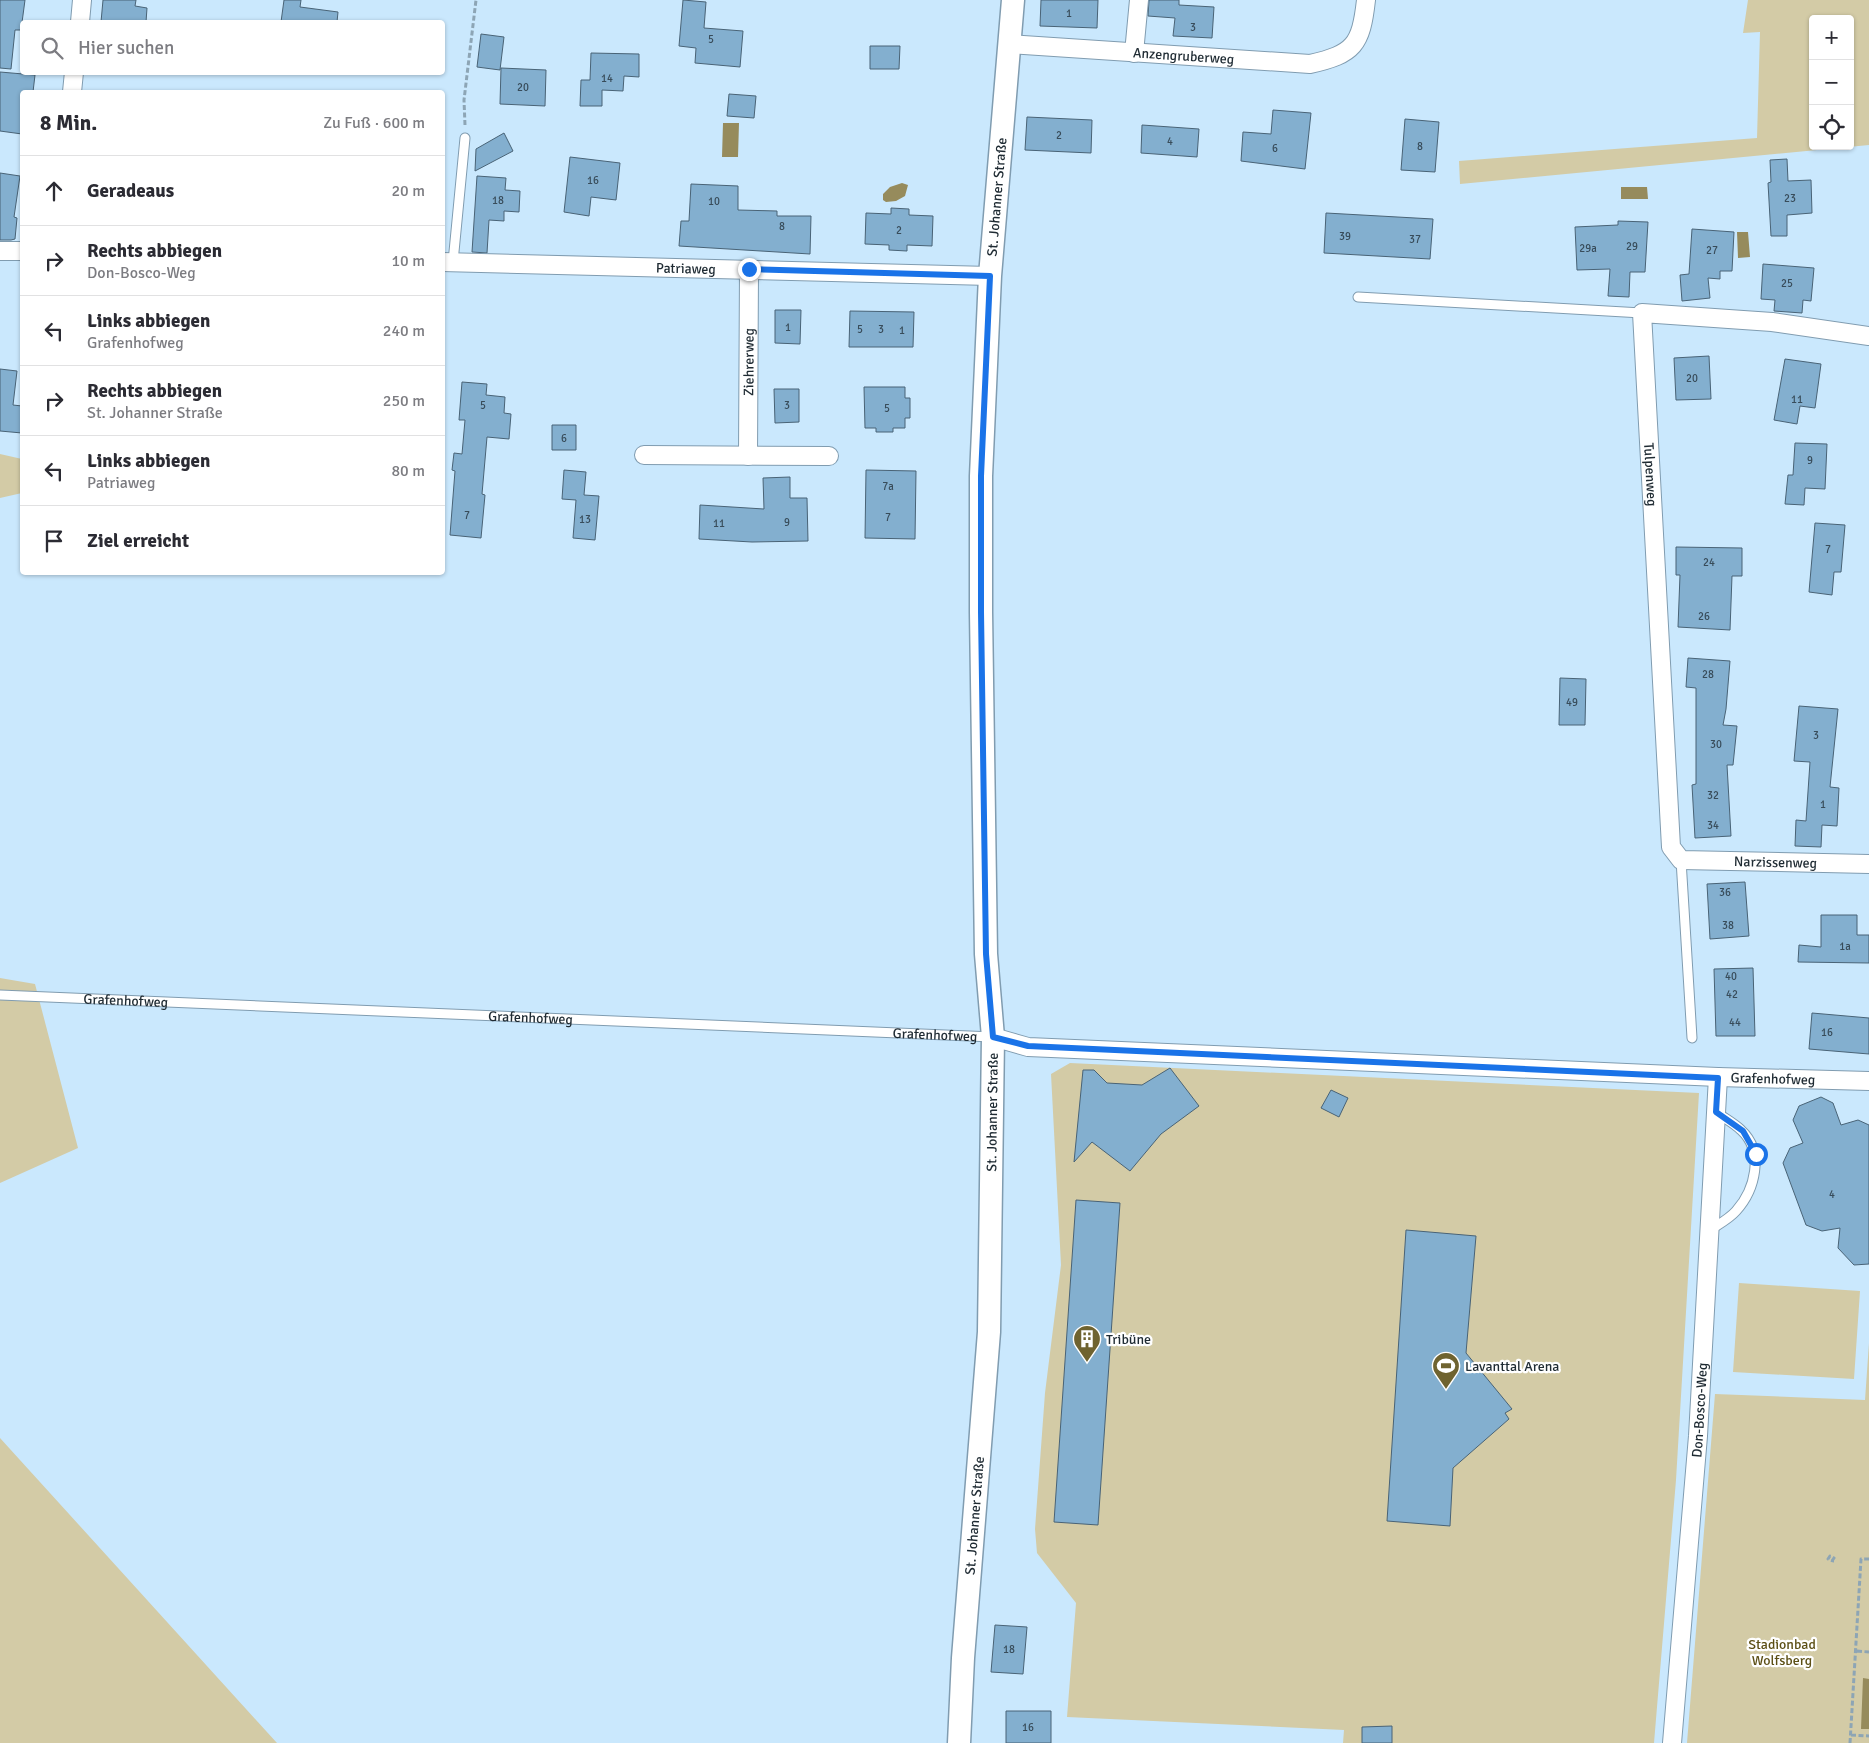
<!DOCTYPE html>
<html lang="de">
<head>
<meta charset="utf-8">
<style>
	body { margin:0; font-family:Signika,sans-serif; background:#f7f7f7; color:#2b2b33 }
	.controls { position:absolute; right:15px; top:15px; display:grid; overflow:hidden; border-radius:5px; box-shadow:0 1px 4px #0004 }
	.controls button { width:45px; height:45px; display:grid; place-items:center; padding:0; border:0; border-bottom:1px solid #e1e1e2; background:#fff; color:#2b2b33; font:25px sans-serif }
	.stop { position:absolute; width:15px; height:15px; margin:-11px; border:4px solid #1a73e8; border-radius:50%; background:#fff }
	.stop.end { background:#1a73e8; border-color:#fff; box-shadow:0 1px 5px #0008 }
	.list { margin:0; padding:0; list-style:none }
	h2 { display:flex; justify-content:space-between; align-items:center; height:65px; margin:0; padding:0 20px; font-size:21px }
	h2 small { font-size:16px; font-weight:400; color:#7c7c81 }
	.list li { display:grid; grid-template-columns:32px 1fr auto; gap:15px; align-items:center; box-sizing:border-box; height:70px; padding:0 20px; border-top:1px solid #e1e1e2 }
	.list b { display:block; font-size:19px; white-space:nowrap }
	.list p { margin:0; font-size:16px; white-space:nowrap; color:#7c7c81 }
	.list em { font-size:16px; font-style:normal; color:#7c7c81 }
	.icon { flex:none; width:28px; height:28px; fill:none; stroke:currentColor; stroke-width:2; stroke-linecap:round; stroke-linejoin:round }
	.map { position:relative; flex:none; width:1869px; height:1743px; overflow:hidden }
	.search { position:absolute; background:#fff; box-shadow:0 1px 4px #0004; left:20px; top:20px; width:425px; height:55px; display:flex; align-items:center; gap:12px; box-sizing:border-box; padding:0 18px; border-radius:5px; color:#7c7c81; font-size:19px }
	.panel { position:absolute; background:#fff; box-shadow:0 1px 4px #0004; left:20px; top:90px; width:425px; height:485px; border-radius:5px }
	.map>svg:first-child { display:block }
	.green { fill:#d3cba6; fill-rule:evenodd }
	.water { fill:#968b5c }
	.building { fill:#83afcf; stroke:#496376 }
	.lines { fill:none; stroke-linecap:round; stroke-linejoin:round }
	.service-casing { stroke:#809cb0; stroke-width:11 }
	.minor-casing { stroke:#809cb0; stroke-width:20 }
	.tertiary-casing { stroke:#809cb0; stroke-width:25 }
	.path { stroke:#8da5b5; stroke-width:3; stroke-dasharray:5 2.5; stroke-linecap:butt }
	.service { stroke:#fff; stroke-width:9 }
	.minor { stroke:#fff; stroke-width:18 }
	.tertiary { stroke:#fff; stroke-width:22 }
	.route { stroke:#1a73e8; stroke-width:6 }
	.labels { text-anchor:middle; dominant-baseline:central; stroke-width:4.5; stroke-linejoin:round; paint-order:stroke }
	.number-label { font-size:11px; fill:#384c5a }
	.street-label { font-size:14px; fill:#1f2b33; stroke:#fff }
	.poi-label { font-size:14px; fill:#1f2b33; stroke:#fff; text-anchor:start }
	.park-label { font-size:14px; fill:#5c4f15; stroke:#fff }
</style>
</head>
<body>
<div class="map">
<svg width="1869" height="1743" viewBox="0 0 1869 1743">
	<rect width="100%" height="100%" fill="#cae8fd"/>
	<!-- green -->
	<path class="green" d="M1748,0h121v145l-409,39 -1,-23 298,-23 3,-106 -17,1zM1813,19h37v127h-37z
		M0,454l22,5v34l-22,5z
		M0,978l35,6 43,164 -78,35z
		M1070,1063l629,30 -23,387 -22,263h-311l1,-13 -277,-13 9,-114 -39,-50 -2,-24 10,-136 16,-128 -10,-191z
		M1739,1283l121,8 -6,88 -121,-7z
		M1869,1343v400h-182l28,-349 150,6z
		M0,1438l277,305h-277z"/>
	<!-- water -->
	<path class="water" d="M723,123h16l-1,34h-16z
		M902,183l6,2 -3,11 -9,5 -10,1 -3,-2v-6l7,-7z
		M1621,187h26l1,12h-27z
		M1737,232h11l2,25 -12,1z
		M1863,1678l6,1v50h-8z"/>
	<!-- building -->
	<path class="building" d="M0,0h25l-4,30h-6l-4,39 -11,-1z
		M103,0h33l-1,6 12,2 -1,14h-45z
		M284,0h17l-1,7 38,5 -1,10h-56z
		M683,0l23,2 -2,26 39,3 -3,36 -45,-4 1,-15 -17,-2z
		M1041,0h57l-1,28 -57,-2z
		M1149,0h30v5l35,2 -2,31 -39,-2 2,-18 -27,-2z
		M481,34l23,3 -4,33 -23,-3z
		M870,46h30l-1,23h-29z
		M591,53l48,1v23l-15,-1 -1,15 -21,-1v16h-22l1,-26h9z
		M501,68l45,2 -1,36 -45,-2z
		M0,72l35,3 -2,17h-11v42l-22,-3z
		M729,94l27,2 -2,22 -27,-2z
		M1273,110l38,3 -6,56 -64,-8 2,-29 28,2z
		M1027,117l65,3 -1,33 -66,-3z
		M1405,119l34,3 -4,50 -34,-2z
		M1142,125l57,4 -2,28 -56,-4z
		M504,133l9,18 -38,20 1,-22z
		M570,157l50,6 -4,37 -25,-3 -2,19 -25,-4z
		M1787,159l1,22 23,-1 1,33 -25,2v21h-16l-3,-53 3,-1 -1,-22z
		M0,173l20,3 -6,41 3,1 -2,21 -4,1h-11z
		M477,176l29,2 -1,12 15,1 -1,21 -15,-1v10l-15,-1 -2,33 -15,-1z
		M691,184l47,2v24l39,1v5h34l-1,38 -131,-8 2,-25h8z
		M891,208l18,1v6l24,1 -1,30 -25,-1v6l-18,-1v-5l-24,-1 1,-31 25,1z
		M1326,213l107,6 -3,40 -106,-6z
		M1618,221l30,1 -3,50h-15l-1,25 -21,-1 2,-27 -33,1 -2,-43 43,-2z
		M1692,229l42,3 -2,39h-12v8l-12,-1 2,20 -28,3 -2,-26 9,-1z
		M1763,264l51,4 -3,33 -8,-1 -1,13 -28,-2 1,-11 -14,-1z
		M775,310h26l-1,34 -25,-1z
		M850,311l64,1 -1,35h-64z
		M1709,356l2,43 -35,1 -2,-42z
		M1785,359l36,5 -6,44 -15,-2 -3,18 -23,-4z
		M0,369l17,2 -4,34 9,1v27l-22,-2z
		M462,382l25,2 -1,11 19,2 -1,16 7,1 -2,25 -22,-2 -5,57 3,1 -4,43 -31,-3 5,-64 -3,-1 2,-17 8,1 3,-34h-6z
		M864,387h41v11h5v20h-5v10h-12v4h-17v-4h-11z
		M774,389h25v33l-24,1z
		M552,425h24v25h-24z
		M1795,443l32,1 -2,45 -20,-1 -1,17 -19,-1 3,-29h5z
		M564,470l22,2 -2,23 15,1 -4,44 -22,-2 3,-38 -14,-1z
		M866,470l50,1 -1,68 -50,-1z
		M790,477v21h17l1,43 -56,1 -53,-3 1,-34 64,4 -1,-31z
		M1815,523l30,2 -4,47h-7l-2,23 -23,-3z
		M1676,547l66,1v28h-10l-2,54 -52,-3 2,-52h-4z
		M1688,658l42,3 -4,48 -3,16 14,1 -4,39h-6l4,71 -36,2 -3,-53 4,-1v-96l-10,-1z
		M1560,678l26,1 -1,46h-26z
		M1799,706l39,3 -8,78 9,1 -2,38 -15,-1 -1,22 -26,-1 1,-26 10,1 4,-59 -16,-1z
		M1745,882l4,54 -39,3 -3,-55z
		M1821,915h36v20h12v28l-71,-1 1,-17 22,2z
		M1753,968l2,68h-39l-2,-67z
		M1812,1013l57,5v36l-60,-5z
		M1170,1068l29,38 -38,28 -31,37 -38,-29 -18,20 9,-92h11l13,13 35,2z
		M1331,1090l17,8 -9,19 -18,-9z
		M1821,1097l12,6 8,22 17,-5 11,5v139l-15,1 -16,-17 2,-20 -18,3 -16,-6 -23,-62 7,-15 13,-5 -10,-23 6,-14z
		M1076,1200l44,3 -22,322 -44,-3z
		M1406,1230l70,6 -10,117 46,56 -7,4 4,6 -56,49 -3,58 -63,-5z
		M995,1625l32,2 -4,47 -32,-2z
		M1006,1711h45v32h-45z
		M1392,1726v17h-30v-16z"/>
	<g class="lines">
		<defs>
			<g id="service">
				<path d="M453,262l12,-124"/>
				<path d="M1358,297l284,16"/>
				<path d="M1681,860l11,178"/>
				<path id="s1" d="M0,995l993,42"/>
				<path d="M1710,1230c9,-6 19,-11 26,-19 19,-21 29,-59 5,-81 -7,-7 -17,-12 -25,-18"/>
			</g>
			<g id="minor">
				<path d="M80,22l2,-22"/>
				<path id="s2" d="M1009,44l301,20c44,-10 51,-19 56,-64"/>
				<path d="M1134,53l5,-53"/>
				<path d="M72,92l2,-20"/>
				<path d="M0,251h22"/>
				<path id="s3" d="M442,262l548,14"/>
				<path id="s4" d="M1869,336l-97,-14 -130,-9 29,534 10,13 188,4"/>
				<path d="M644,455l185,1"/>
				<path id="s5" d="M748,456l1,-187"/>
				<path id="s6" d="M993,1037l35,10 690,30 151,4"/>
				<path id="s7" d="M1672,1743l26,-307 20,-359"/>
			</g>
			<g id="tertiary">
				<path id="s8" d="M959,1743l4,-85 26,-326 4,-295 -7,-83 -5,-342v-136l9,-200 23,-276"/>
			</g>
		</defs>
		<!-- service casing -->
		<use href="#service" class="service-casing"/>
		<!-- minor casing -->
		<use href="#minor" class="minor-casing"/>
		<!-- tertiary casing -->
		<use href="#tertiary" class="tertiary-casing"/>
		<!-- path -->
		<path class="path" d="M465,125l-1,-25 12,-100
			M1832,1561l2,-3 -4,-2 -2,3c2,1 4,2 6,2
			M1857,1651l12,1
			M1851,1735l18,1
			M1850,1743l11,-184h8"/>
		<!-- service -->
		<use href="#service" class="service"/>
		<!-- minor -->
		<use href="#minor" class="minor"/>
		<!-- tertiary -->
		<use href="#tertiary" class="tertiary"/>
	</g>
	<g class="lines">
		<!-- route -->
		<path class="route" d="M749,269l241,7 -9,200v136l5,342 7,83 35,9 690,32 -2,34 27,19 13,23"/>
	</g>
	<!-- icons -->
	<defs>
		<symbol id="building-pin" viewBox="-11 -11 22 30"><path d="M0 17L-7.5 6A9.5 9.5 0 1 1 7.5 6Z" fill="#6f6330" stroke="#fff"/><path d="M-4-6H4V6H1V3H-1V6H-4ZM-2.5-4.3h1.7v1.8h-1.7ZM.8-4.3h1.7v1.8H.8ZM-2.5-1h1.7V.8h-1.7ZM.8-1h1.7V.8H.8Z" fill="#fff"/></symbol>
		<symbol id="stadium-pin" viewBox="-11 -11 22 30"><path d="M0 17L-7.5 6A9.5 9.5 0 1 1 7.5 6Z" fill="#6f6330" stroke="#fff"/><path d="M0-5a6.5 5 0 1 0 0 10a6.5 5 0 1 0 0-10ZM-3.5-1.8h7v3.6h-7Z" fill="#fff"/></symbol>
	</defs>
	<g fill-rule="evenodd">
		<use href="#building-pin" x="1071" y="1323" width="32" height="43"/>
		<use href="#stadium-pin" x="1430" y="1350" width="32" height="43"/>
	</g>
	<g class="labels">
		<!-- number labels -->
		<g class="number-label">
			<text x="1069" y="13">1</text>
			<text x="1193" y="27">3</text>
			<text x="711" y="39">5</text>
			<text x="607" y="78">14</text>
			<text x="523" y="87">20</text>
			<text x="1059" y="135">2</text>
			<text x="1170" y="141">4</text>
			<text x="1420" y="146">8</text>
			<text x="1275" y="148">6</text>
			<text x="593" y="180">16</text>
			<text x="1790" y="198">23</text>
			<text x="498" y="200">18</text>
			<text x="714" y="201">10</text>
			<text x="782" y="226">8</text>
			<text x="899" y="230">2</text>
			<text x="1345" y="236">39</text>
			<text x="1415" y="239">37</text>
			<text x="1632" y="246">29</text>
			<text x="1588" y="248">29a</text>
			<text x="1712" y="250">27</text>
			<text x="1787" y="283">25</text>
			<text x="788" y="327">1</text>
			<text x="860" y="329">5</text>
			<text x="881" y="329">3</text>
			<text x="902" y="330">1</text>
			<text x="1692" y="378">20</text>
			<text x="1797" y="399">11</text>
			<text x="483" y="405">5</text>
			<text x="787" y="405">3</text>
			<text x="887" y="408">5</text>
			<text x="564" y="438">6</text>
			<text x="1810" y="460">9</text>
			<text x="888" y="486">7a</text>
			<text x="467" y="515">7</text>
			<text x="888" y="517">7</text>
			<text x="585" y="519">13</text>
			<text x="787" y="522">9</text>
			<text x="719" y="523">11</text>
			<text x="1828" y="549">7</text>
			<text x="1709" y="562">24</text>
			<text x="1704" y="616">26</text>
			<text x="1708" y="674">28</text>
			<text x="1572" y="702">49</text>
			<text x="1816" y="735">3</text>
			<text x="1716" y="744">30</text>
			<text x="1713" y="795">32</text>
			<text x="1823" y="804">1</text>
			<text x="1713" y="825">34</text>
			<text x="1725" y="892">36</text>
			<text x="1728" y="925">38</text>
			<text x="1845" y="946">1a</text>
			<text x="1731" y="976">40</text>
			<text x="1732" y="994">42</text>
			<text x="1735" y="1022">44</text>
			<text x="1827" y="1032">16</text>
			<text x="1832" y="1194">4</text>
			<text x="1009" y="1649">18</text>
			<text x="1028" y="1727">16</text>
		</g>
		<!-- street labels -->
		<g class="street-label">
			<text stroke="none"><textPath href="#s2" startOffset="175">Anzengruberweg</textPath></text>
			<text stroke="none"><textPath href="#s8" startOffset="1548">St. Johanner Straße</textPath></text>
			<text stroke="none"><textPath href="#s3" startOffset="244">Patriaweg</textPath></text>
			<text stroke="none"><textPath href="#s5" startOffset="94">Ziehrerweg</textPath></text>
			<text stroke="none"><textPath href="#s4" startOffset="390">Tulpenweg</textPath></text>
			<text stroke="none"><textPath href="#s4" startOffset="874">Narzissenweg</textPath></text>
			<text stroke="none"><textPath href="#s1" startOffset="126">Grafenhofweg</textPath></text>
			<text stroke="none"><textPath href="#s1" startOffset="531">Grafenhofweg</textPath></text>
			<text stroke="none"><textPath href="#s1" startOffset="936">Grafenhofweg</textPath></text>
			<text stroke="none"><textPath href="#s6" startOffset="782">Grafenhofweg</textPath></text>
			<text stroke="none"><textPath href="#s8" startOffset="632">St. Johanner Straße</textPath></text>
			<text stroke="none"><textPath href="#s7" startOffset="334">Don-Bosco-Weg</textPath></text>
			<text stroke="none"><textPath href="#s8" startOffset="228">St. Johanner Straße</textPath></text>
		</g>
		<!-- poi labels -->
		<g class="poi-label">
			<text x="1106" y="1339">Tribüne</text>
			<text x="1465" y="1366">Lavanttal Arena</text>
		</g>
		<!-- park labels -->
		<g class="park-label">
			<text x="1782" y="1644">Stadionbad<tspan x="1782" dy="16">Wolfsberg</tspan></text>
		</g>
	</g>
</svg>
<div class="controls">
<button>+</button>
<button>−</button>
<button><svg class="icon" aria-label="locate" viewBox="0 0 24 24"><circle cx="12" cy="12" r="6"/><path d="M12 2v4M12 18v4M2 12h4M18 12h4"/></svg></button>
</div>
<div class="stop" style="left:1756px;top:1154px"></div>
<div class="stop end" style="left:749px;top:269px"></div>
<div class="search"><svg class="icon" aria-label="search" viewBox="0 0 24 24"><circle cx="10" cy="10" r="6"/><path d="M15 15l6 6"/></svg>Hier suchen</div>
<section class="panel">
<h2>8 Min.<small>Zu Fuß · 600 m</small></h2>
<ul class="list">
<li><svg class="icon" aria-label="ahead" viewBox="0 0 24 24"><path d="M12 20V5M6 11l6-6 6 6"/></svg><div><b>Geradeaus</b></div><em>20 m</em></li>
<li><svg class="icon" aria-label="right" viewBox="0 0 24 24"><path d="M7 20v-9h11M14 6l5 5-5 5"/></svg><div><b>Rechts abbiegen</b><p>Don-Bosco-Weg</p></div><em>10 m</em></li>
<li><svg class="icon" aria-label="left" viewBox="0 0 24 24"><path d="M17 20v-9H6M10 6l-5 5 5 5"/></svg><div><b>Links abbiegen</b><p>Grafenhofweg</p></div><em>240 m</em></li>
<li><svg class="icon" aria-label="right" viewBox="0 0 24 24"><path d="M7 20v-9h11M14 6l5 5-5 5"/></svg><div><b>Rechts abbiegen</b><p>St. Johanner Straße</p></div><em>250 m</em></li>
<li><svg class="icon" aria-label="left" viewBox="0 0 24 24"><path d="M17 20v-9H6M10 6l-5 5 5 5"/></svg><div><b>Links abbiegen</b><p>Patriaweg</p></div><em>80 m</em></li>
<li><svg class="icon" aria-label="arrive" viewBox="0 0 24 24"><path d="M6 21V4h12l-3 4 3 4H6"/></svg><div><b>Ziel erreicht</b></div></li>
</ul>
</section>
</div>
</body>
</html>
